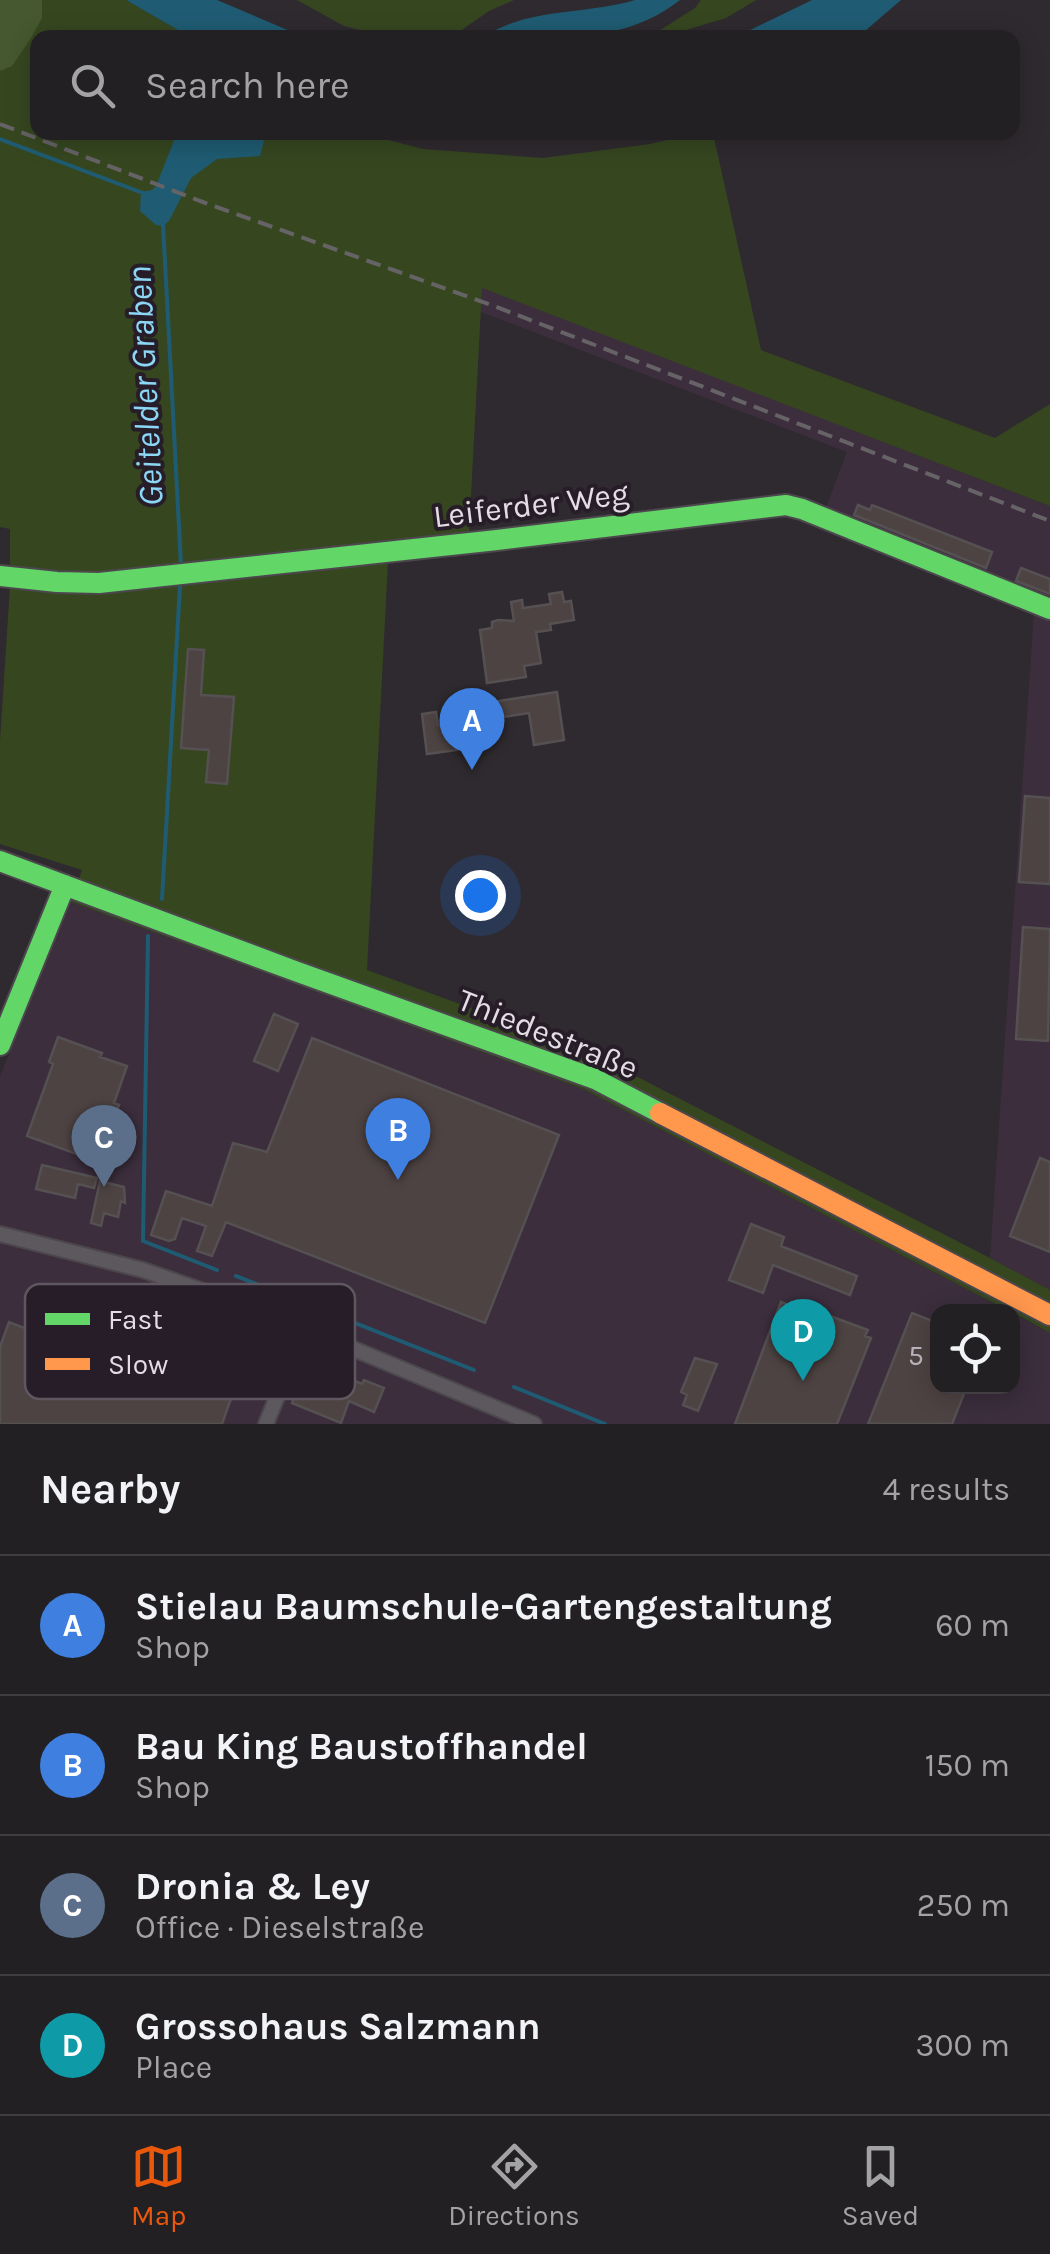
<!DOCTYPE html>
<html lang="en">
<head>
<meta charset="utf-8">
<style>
	body { margin:0; font-family:Karla,sans-serif; background:#2b282b; color:#f1f3f6 }
	.controls { position:absolute; right:30px; bottom:30px; display:grid; overflow:hidden; border-radius:20px; box-shadow:0 5px 25px #0003 }
	.controls button { width:90px; height:90px; display:grid; place-items:center; padding:0; border:0; border-bottom:2px solid #403e41; background:#232023; color:#f1f3f6; font:50px sans-serif }
	.you { position:absolute; left:480px; top:895px; width:35px; height:35px; margin:-25px; border:8px solid #fff; border-radius:50%; background:#1a73e8; box-shadow:0 0 0 15px #1a73e833 }
	.badge { display:grid; place-items:center; width:65px; height:65px; border-radius:50%; background:#ea580c; color:#fff; font-size:32px; font-weight:700 }
	.pin { position:absolute; translate:-50% -82px; filter:drop-shadow(0 2px 5px #0008) }
	.pin::after { content:''; position:absolute; top:52px; width:35px; height:30px; background:inherit; clip-path:polygon(0 0,100% 0,50% 100%) }
	.list { margin:0; padding:0; list-style:none }
	h2 { display:flex; justify-content:space-between; align-items:center; height:130px; margin:0; padding:0 40px; font-size:42px }
	h2 small { font-size:32px; font-weight:400; color:#a3a3a6 }
	.list li { display:grid; grid-template-columns:65px 1fr auto; gap:30px; align-items:center; box-sizing:border-box; height:140px; padding:0 40px; border-top:2px solid #403e41 }
	.list b { display:block; font-size:38px; white-space:nowrap }
	.list p { margin:0; font-size:32px; white-space:nowrap; color:#a3a3a6 }
	.list em { font-size:32px; font-style:normal; color:#a3a3a6 }
	.icon { flex:none; width:55px; height:55px; fill:none; stroke:currentColor; stroke-width:2; stroke-linecap:round; stroke-linejoin:round }
	.map { position:relative; flex:none; width:1050px; height:1424px; overflow:hidden }
	.search { position:absolute; background:#232023; box-shadow:0 5px 25px #0003; left:30px; right:30px; top:30px; height:110px; display:flex; align-items:center; gap:25px; box-sizing:border-box; padding:0 35px; border-radius:20px; color:#a3a3a6; font-size:38px }
	.sheet { height:690px; background:#232023 }
	nav { display:flex; justify-content:space-around; align-items:center; box-sizing:border-box; height:140px; border-top:2px solid #403e41; background:#232023; font-size:28px; color:#a3a3a6 }
	nav a { display:grid; justify-items:center; gap:5px }
	nav .on { color:#ea580c }
	.map>svg:first-child { display:block }
	.built { fill:#3c2e3d }
	.green { fill:#364720 }
	.forest { fill:#45582f }
	.water { fill:#1f5c73 }
	.lines { fill:none; stroke-linecap:round; stroke-linejoin:round }
	.stream { stroke:#1f5c73; stroke-width:4 }
	.building { fill:#4e4343; stroke:#555052; stroke-width:2.5 }
	.street-casing { stroke:#4c474d; stroke-width:18 }
	.fast-casing { stroke:#4c474d; stroke-width:24 }
	.slow-casing { stroke:#4c474d; stroke-width:24 }
	.street { stroke:#5c585d; stroke-width:14 }
	.fast { stroke:#63d668; stroke-width:20 }
	.slow { stroke:#ff974d; stroke-width:20 }
	.rail { stroke:#666366; stroke-width:4; stroke-dasharray:15 8; stroke-linecap:butt }
	.labels { text-anchor:middle; dominant-baseline:central; stroke-width:8; stroke-linejoin:round; paint-order:stroke }
	.number-label { font-size:28px; fill:#beb6bc }
	.street-label { font-size:32px; fill:#e3dde4; stroke:#271d28 }
	.water-label { font-size:35px; font-style:italic; fill:#8cd6f6; stroke:#271d28 }
	.key { fill:#271d28; stroke:#5f5760; stroke-width:2.5 }
	.key-label { font-size:28px; fill:#e3dde4 }
</style>
</head>
<body>
<div class="map">
<svg width="1050" height="1424" viewBox="0 0 1050 1424">
	<rect width="100%" height="100%" fill="#2f2a2f"/>
	<!-- built -->
	<path class="built" d="M0,108l38,24 26,1 477,177 509,196v784l-60,-32 44,-646 -215,-86 28,-74 -489,-187 -358,-133z
		M71,902l512,187 426,222 -71,1v74h74l1,-72 37,19v91h-1050v-348z"/>
	<!-- green -->
	<path class="green" d="M0,0h126l64,37 -152,1v94l323,1 62,16 120,9 107,-14 47,-11h16l48,217 234,88 55,-34v102l-568,-218 -14,264 -80,9 -21,409 134,49 115,47 374,192 60,32v43l-38,-21 -3,-1 -426,-222 -512,-187 11,-32 -82,-26v-103l10,-154v-58l-10,-2z
		M297,0h217l-25,11 -39,27 -62,-1 -44,-11z
		M701,0h55l-30,18 -63,19h-9v-3l41,-26z"/>
	<!-- forest -->
	<path class="forest" d="M0,0h42v18l-11,20 -19,28 -12,5z"/>
	<!-- water -->
	<path class="water" d="M126,0h91l87,37h-114z
		M635,0h45c-57,45 -127,38 -196,37 45,-30 101,-22 151,-37z
		M812,0h89l-43,37h-122z
		M177,133h89l-6,23 -43,3 -26,19 -22,43 -6,5 -7,-1 -16,-14 1,-19 11,-2 4,-4z"/>
	<g class="lines">
		<!-- stream -->
		<path class="stream" d="M0,139l143,54
			M163,224l18,341
			M162,899l18,-313
			M148,936l-5,305 74,29
			M236,1276l238,94
			M514,1387l91,37"/>
	</g>
	<!-- building -->
	<path class="building" d="M858,505l12,5 2,-5 120,47 -6,16 -132,-53z
		M1021,568l29,11v15l-34,-13z
		M562,592l2,10 7,-1 3,19 -24,4 1,6 -15,2 5,31 -17,3 2,11 -39,6 -7,-53 12,-2v-6l6,-2 16,1 -3,-19 11,-2 1,8 28,-4 -2,-10z
		M188,649l16,1 -3,45 33,2 -7,87 -21,-2 3,-32 -28,-2z
		M557,692l7,48 -30,5 -5,-32 -59,9 -3,-16z
		M436,712l2,13 15,-2 4,27 -30,4 -5,-40z
		M1025,796l25,2v86l-31,-2z
		M1023,927l27,2 -2,112 -32,-2z
		M274,1014l24,10 -20,47 -24,-10z
		M58,1037l44,16 -2,4 27,9 -13,37 5,2 -8,21 -5,-2 -13,36 -66,-24 26,-72 -4,-2z
		M312,1038l247,97 -74,188 -259,-101 -14,34 -15,-5 9,-25 -24,-8 -7,21 -6,2 -18,-6 15,-44 46,15 21,-63 34,9z
		M1040,1158l10,4v90l-40,-16z
		M42,1165l55,13 -3,10 -16,-4 -3,14 -39,-9z
		M100,1181l24,6 1,16 -4,-2 -3,16 -14,-4 -3,13 -10,-3z
		M751,1224l33,13 -3,9 76,30 -7,19 -77,-30 -10,28 -34,-13z
		M781,1302l10,4 1,-4 76,28 -3,6 6,2 -34,86h-102z
		M912,1313l26,10v63h29l-15,38h-84z
		M159,1315l69,27 -11,29 21,8 -16,45h-222v-77l9,-25 128,49z
		M695,1358l22,6 -19,47 -15,-6 4,-10 -6,-3z
		M309,1362l53,22 2,-4 20,8 -10,24 -25,-11 -8,22 -49,-20z"/>
	<g class="lines">
		<defs>
			<path id="street" d="M0,1234l143,36 129,45 262,109
				M266,1424l39,-97"/>
			<path id="fast" d="M0,576l57,6 42,1 398,-43 289,-35 16,4 248,100
				M0,861l295,110 300,108 65,34
				M0,1045l65,-160"/>
			<path id="slow" d="M660,1113l390,202"/>
		</defs>
		<!-- street casing -->
		<use href="#street" class="street-casing"/>
		<!-- fast casing -->
		<use href="#fast" class="fast-casing"/>
		<!-- slow casing -->
		<use href="#slow" class="slow-casing"/>
		<!-- street -->
		<use href="#street" class="street"/>
		<!-- fast -->
		<use href="#fast" class="fast"/>
		<!-- slow -->
		<use href="#slow" class="slow"/>
		<!-- rail -->
		<path class="rail" d="M0,124l200,77 294,105 556,215"/>
	</g>
	<g class="labels">
		<!-- number labels -->
		<g class="number-label">
			<text x="916" y="1355">5</text>
		</g>
		<!-- street labels -->
		<g class="street-label">
			<text transform="translate(531 505) rotate(-7)">Leiferder Weg</text>
			<text transform="translate(548 1034) rotate(22)">Thiedestraße</text>
		</g>
		<!-- water labels -->
		<g class="water-label">
			<text transform="translate(145 386) rotate(-93)">Geitelder Graben</text>
		</g>
	</g>
	<!-- legend -->
	<rect x="25" y="1284" width="330" height="115" rx="15" class="key"/>
	<rect x="45" y="1313" width="45" height="12" fill="#63d668"/>
	<rect x="45" y="1358" width="45" height="12" fill="#ff974d"/>
	<g class="key-label">
		<text x="108" y="1329">Fast</text>
		<text x="108" y="1374">Slow</text>
	</g>
</svg>
<div class="controls">
<button><svg class="icon" aria-label="locate" viewBox="0 0 24 24"><circle cx="12" cy="12" r="6"/><path d="M12 2v4M12 18v4M2 12h4M18 12h4"/></svg></button>
</div>
<div class="you"></div>
<div class="pin badge" style="left:472px;top:770px;background:#3f7fe0">A</div>
<div class="pin badge" style="left:398px;top:1180px;background:#3f7fe0">B</div>
<div class="pin badge" style="left:104px;top:1187px;background:#5c6f8a">C</div>
<div class="pin badge" style="left:803px;top:1381px;background:#0f9aa8">D</div>
<div class="search"><svg class="icon" aria-label="search" viewBox="0 0 24 24"><circle cx="10" cy="10" r="6"/><path d="M15 15l6 6"/></svg>Search here</div>
</div>
<section class="sheet">
<h2>Nearby<small>4 results</small></h2>
<ul class="list">
<li><span class="badge" style="background:#3f7fe0">A</span><div><b>Stielau Baumschule-Gartengestaltung</b><p>Shop</p></div><em>60 m</em></li>
<li><span class="badge" style="background:#3f7fe0">B</span><div><b>Bau King Baustoffhandel</b><p>Shop</p></div><em>150 m</em></li>
<li><span class="badge" style="background:#5c6f8a">C</span><div><b>Dronia &amp; Ley</b><p>Office · Dieselstraße</p></div><em>250 m</em></li>
<li><span class="badge" style="background:#0f9aa8">D</span><div><b>Grossohaus Salzmann</b><p>Place</p></div><em>300 m</em></li>
</ul>
</section>
<nav>
<a class="on"><svg class="icon" aria-label="map" viewBox="0 0 24 24"><path d="M3 6l6-2 6 2 6-2v14l-6 2-6-2-6 2zM9 4v14M15 6v14"/></svg>Map</a>
<a><svg class="icon" aria-label="directions" viewBox="0 0 24 24"><path d="M12 3l9 9-9 9-9-9zM9 14v-3h6M13 9l2 2-2 2"/></svg>Directions</a>
<a><svg class="icon" aria-label="saved" viewBox="0 0 24 24"><path d="M7 4h10v16l-5-4-5 4z"/></svg>Saved</a>
</nav>
</body>
</html>
